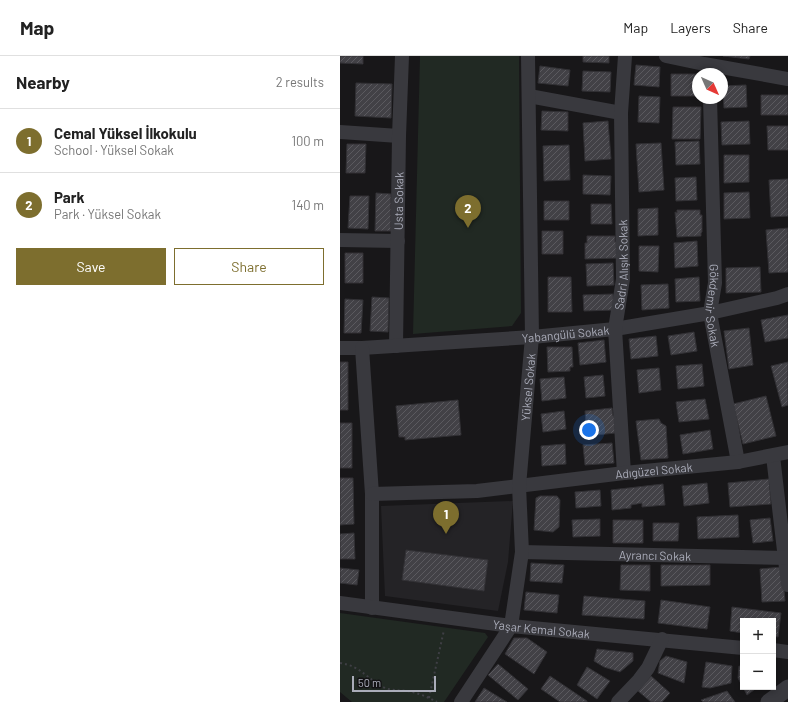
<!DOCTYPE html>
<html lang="en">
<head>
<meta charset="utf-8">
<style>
	body { margin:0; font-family:Barlow,sans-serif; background:#f6f6f6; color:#222 }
	.controls { position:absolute; right:12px; bottom:12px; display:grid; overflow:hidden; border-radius:0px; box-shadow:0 2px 6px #0003 }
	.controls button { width:36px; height:36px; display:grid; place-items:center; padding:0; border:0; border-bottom:1px solid #e0e0e0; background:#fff; color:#222; font:20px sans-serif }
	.compass { position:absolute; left:352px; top:12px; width:36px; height:36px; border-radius:50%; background:#fff; box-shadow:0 2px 6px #0003; rotate:135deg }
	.scale { position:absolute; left:12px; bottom:10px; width:84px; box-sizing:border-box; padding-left:4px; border:2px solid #aaacb9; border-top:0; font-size:11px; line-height:14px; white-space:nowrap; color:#aaacb9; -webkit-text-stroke:3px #131214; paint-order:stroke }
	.you { position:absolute; left:249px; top:374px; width:14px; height:14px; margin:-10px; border:3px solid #fff; border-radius:50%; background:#1a73e8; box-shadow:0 0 0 6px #1a73e833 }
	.badge { display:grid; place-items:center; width:26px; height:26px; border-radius:50%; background:#7d6e2e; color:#fff; font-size:13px; font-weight:700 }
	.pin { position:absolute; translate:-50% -33px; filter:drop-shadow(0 1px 2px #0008) }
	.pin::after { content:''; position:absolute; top:21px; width:14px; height:12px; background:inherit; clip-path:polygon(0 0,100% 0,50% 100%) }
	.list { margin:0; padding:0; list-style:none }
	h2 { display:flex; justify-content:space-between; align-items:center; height:52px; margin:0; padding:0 16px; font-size:17px }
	h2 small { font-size:13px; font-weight:400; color:#767676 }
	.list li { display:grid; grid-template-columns:26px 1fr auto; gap:12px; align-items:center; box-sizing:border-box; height:64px; padding:0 16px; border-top:1px solid #e0e0e0 }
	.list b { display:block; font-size:15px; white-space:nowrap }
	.list p { margin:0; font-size:13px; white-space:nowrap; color:#767676 }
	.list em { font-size:13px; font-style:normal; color:#767676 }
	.actions { display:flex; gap:8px; padding:12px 16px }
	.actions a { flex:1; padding:9px 0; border:1px solid #7d6e2e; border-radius:0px; text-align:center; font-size:14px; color:#7d6e2e }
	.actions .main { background:#7d6e2e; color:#fff }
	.map { position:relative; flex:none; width:448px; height:646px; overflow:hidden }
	header { display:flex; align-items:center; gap:24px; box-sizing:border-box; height:56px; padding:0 20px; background:#fff; border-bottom:1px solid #e0e0e0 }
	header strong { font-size:19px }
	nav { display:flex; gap:22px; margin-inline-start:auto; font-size:14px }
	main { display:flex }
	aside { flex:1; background:#fff }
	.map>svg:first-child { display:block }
	.built { fill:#242326 }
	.green { fill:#212923 }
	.building { fill:url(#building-hatch); stroke:#323135 }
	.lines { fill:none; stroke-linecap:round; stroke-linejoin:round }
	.path { stroke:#3f3f45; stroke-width:2; stroke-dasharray:2 3; stroke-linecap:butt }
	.minor { stroke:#39393e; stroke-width:14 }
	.tertiary { stroke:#39393e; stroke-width:17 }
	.labels { text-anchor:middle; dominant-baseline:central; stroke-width:3; stroke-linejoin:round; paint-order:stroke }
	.street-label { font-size:12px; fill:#aaacb9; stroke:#131214 }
</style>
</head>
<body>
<header>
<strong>Map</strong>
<nav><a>Map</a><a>Layers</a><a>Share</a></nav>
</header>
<main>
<aside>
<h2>Nearby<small>2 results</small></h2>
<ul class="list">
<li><span class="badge">1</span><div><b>Cemal Yüksel İlkokulu</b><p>School · Yüksel Sokak</p></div><em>100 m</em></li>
<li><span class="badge">2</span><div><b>Park</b><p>Park · Yüksel Sokak</p></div><em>140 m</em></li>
</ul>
<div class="actions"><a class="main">Save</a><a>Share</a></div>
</aside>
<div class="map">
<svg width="448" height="646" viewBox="0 0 448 646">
	<defs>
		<pattern id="building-hatch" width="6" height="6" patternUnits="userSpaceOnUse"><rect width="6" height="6" fill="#424146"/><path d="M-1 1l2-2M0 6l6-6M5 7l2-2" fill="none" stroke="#5b5a5f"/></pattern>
	</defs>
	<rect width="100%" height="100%" fill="#181719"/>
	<!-- built -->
	<path class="built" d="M173,445l-5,61 -10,49 -113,-15 -4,-90z"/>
	<!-- green -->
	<path class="green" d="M80,0h99l2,257 -9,13 -99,8z
		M0,557l145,20 3,4 -44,65h-92l-12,-10z"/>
	<!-- building -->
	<path class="building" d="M0,0h23v8l-23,-1z
		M243,0h26v7l-26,-1z
		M383,0h27l-1,3z
		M296,9l24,2 -1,20 -25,-2z
		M200,10l30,4 -2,16 -30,-3z
		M243,15l28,1 -1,20 -28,-1z
		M331,18h25v22h-25z
		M16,27l36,1 -1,34 -36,-2z
		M406,29l1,22 -23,1 -1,-22z
		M421,39h27v20h-27z
		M299,40l21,1 -1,26 -21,-1z
		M333,51h28l-1,32h-28z
		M202,55l26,1v19l-27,-1z
		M268,65l3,38 -26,2 -2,-38z
		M409,65l1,23 -28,1 -1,-23z
		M427,70h21v24h-20z
		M359,85l1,23 -24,1 -1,-23z
		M321,87l3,47 -25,2 -3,-48z
		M7,88h19l-1,29h-19z
		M229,89l1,35 -26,1 -1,-35z
		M384,99h25v27l-25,1z
		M243,119l28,1 -1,19 -27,-1z
		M356,121l1,23 -21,1 -1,-23z
		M448,123v37l-17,1 -2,-37z
		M409,136l1,26 -26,1v-26z
		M36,137l15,1v37h-16z
		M10,140h19l-1,33 -20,-1z
		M204,145h25v19h-25z
		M251,148h20l1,20h-21z
		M318,152v27l-20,1v-27z
		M337,154h23v5h2v17l-1,1v3l-24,1 -2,-25 2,1z
		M448,172v44l-19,1 -3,-43z
		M202,175h21v23h-21z
		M247,180h28v6h2v16l-32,1v-16h2z
		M357,185l1,25 -23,2 -1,-25z
		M299,190h20l-1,26 -19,-1z
		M5,197h18v30h-18z
		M273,207l1,22 -27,1 -1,-22z
		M420,211l1,25 -35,1v-25z
		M208,221h23l1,35h-24z
		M359,221l1,24 -24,1 -1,-23z
		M328,228l1,24 -27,2 -1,-25z
		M273,238l1,16 -30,1 -1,-16z
		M32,241l17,1 -1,34 -18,-1z
		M5,243l18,1 -2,33h-17z
		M448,259v23l-23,4 -4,-22z
		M409,272l4,37 -24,4 -5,-38z
		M354,276l3,19 -26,4 -3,-19z
		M316,280l2,20 -27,3 -2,-20z
		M264,284l2,22 -26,3 -2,-22z
		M207,291h25l1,20h-3v4l-22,1z
		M0,306h8v48h-8z
		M448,306v43l-6,2 -11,-41z
		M362,308l2,22 -26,3 -2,-23z
		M319,312l2,22 -22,3 -2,-23z
		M263,319l2,21 -19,2 -2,-21z
		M224,321l2,21 -24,3 -2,-22z
		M426,340l10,40 -33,8 -10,-40z
		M365,343l4,20 -30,3 -3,-20z
		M118,344l3,35 -56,5v-3h-6l-3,-31z
		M272,352l1,8h2v17l-28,3 -2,-25z
		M224,355l2,18 -23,3 -2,-18z
		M319,363l2,4 5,3 2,32 -27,2 -5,-39z
		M0,367h12v45h-12z
		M370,374l3,19 -30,5 -3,-19z
		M272,387l2,20 -29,2 -2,-20z
		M225,388l1,20 -24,2 -1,-20z
		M0,422h13l1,46 -14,1z
		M429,423l2,25 -41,3 -2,-24z
		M367,427l2,20 -25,3 -2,-20z
		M323,428l2,21 -23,2v-4l-11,2v3l-19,2 -1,-20z
		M260,434l1,16 -25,2 -1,-16z
		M200,440h17l3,4 -1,27 -6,5 -19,-2 2,-32z
		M398,459l1,22 -41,2 -1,-22z
		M430,462l3,23 -20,2 -3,-23z
		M260,463v17l-27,1 -1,-17z
		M273,464h30v23h-30z
		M313,467h26l-1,18h-25z
		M14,477l1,26h-15v-25z
		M66,494l82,10 -4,31 -82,-11z
		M191,507l33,2 -2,18 -32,-2z
		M281,509h29v26l-30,-1z
		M321,509h49v20l-49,1z
		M442,511l3,34 -23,1 -2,-33z
		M0,512l19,2 -2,15 -17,-2z
		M186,536l33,3 -2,18 -33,-3z
		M244,540l61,5 -1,18 -62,-4z
		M321,544l49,7 -3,22 -49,-6z
		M392,551l49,6 -3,24 -5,-1v-15h-30v12l-13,-2z
		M174,582h13l20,14 -13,22 -29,-20z
		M257,593l36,4v8l-13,11 -16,-5 -10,-6z
		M326,600l21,6 -3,21 -26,-10 2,-12z
		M366,606l26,4 -1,17 -21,5 -8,-1z
		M158,608l30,25 -10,11 -30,-25z
		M399,610l4,1v20h15l-11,8 -9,-17z
		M247,611l23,14 -13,18 -20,-14z
		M210,620l37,25v1h-27l-19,-13z
		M311,620l19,17 -8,9h-11l-13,-11z
		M144,632l23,14h-32z
		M387,635l8,11h-32l-2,-2z"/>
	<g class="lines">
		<!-- path -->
		<path class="path" d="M0,607c21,3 27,16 43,24 8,4 16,3 25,4 10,2 20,6 29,11
			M89,642l15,-68"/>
		<!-- minor -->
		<g class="minor">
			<path d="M326,0l38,8 84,15"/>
			<path d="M189,40l92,17"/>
			<path id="s1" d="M370,42l5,185 -5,30 28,149"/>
			<path d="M0,76l59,4"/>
			<path d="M0,184l58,1"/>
			<path id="s2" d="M56,290l3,-210 3,-80"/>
			<path id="s3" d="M0,292h22l170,-11 83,-8 95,-16 67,-15 11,-4"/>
			<path d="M22,292l10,146v114"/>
			<path d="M433,400l15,129"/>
			<path id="s4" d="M284,417l-9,-144 8,-50 -2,-166 4,-57"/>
			<path id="s5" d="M32,438l105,-3 147,-18 114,-11 50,-10"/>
			<path id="s6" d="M182,496l266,6"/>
			<path id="s7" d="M0,547l171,23 232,22"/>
			<path d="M433,594l15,2"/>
			<path id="s8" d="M121,646l50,-76 11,-74 -3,-66 13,-149 -4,-281"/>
			<path d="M278,646l21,-22 9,-12 14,-29"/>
		</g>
		<!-- tertiary -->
		<path class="tertiary" d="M429,646l19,-14"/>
	</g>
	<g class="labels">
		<!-- street labels -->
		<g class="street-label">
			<text stroke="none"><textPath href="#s2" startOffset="145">Usta Sokak</textPath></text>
			<text stroke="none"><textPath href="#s4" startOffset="209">Sadri Alışık Sokak</textPath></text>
			<text stroke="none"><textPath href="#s1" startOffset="208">Gökdemir Sokak</textPath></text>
			<text stroke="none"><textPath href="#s3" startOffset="226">Yabangülü Sokak</textPath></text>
			<text stroke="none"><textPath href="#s8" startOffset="331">Yüksel Sokak</textPath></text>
			<text stroke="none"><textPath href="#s5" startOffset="283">Adıgüzel Sokak</textPath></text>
			<text stroke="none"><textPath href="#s6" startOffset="133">Ayrancı Sokak</textPath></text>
			<text stroke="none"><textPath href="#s7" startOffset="203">Yaşar Kemal Sokak</textPath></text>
		</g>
	</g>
</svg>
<div class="controls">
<button>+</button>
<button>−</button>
</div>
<svg class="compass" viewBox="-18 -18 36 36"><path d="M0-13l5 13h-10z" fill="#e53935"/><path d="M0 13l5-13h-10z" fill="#767676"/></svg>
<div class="scale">50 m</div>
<div class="you"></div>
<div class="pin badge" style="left:106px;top:478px">1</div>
<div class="pin badge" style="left:128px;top:172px">2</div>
</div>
</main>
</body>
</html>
